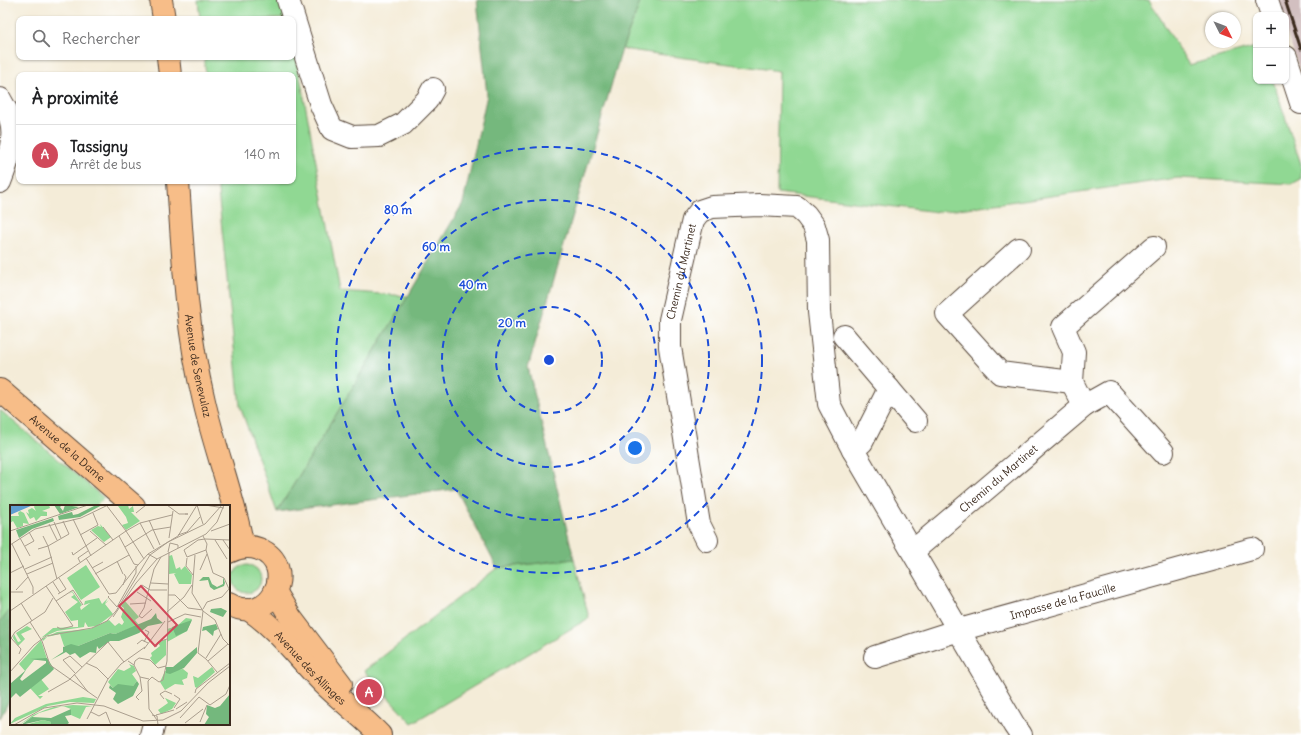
<!DOCTYPE html>
<html lang="fr">
<head>
<meta charset="utf-8">
<style>
	body { margin:0; font-family:Delius,sans-serif; background:#f2f2f2; color:#202124 }
	.controls { position:absolute; right:12px; top:12px; display:grid; overflow:hidden; border-radius:8px; box-shadow:0 1px 3px #0004 }
	.controls button { width:36px; height:36px; display:grid; place-items:center; padding:0; border:0; border-bottom:1px solid #e0e0e0; background:#fff; color:#202124; font:20px sans-serif }
	.compass { position:absolute; left:1205px; top:12px; width:36px; height:36px; border-radius:50%; background:#fff; box-shadow:0 1px 3px #0004; rotate:132deg }
	.you { position:absolute; left:635px; top:448px; width:14px; height:14px; margin:-10px; border:3px solid #fff; border-radius:50%; background:#1a73e8; box-shadow:0 0 0 6px #1a73e833 }
	.badge { display:grid; place-items:center; width:26px; height:26px; border-radius:50%; background:#d1495b; color:#fff; font-size:13px; font-weight:700 }
	.pin { position:absolute; translate:-50% -50%; border:2px solid #fff; box-shadow:0 1px 4px #0006 }
	.list { margin:0; padding:0; list-style:none }
	h2 { display:flex; justify-content:space-between; align-items:center; height:52px; margin:0; padding:0 16px; font-size:17px }
	h2 small { font-size:13px; font-weight:400; color:#757577 }
	.list li { display:grid; grid-template-columns:26px 1fr auto; gap:12px; align-items:center; box-sizing:border-box; height:60px; padding:0 16px; border-top:1px solid #e0e0e0 }
	.list b { display:block; font-size:15px; white-space:nowrap }
	.list p { margin:0; font-size:13px; white-space:nowrap; color:#757577 }
	.list em { font-size:13px; font-style:normal; color:#757577 }
	.icon { flex:none; width:22px; height:22px; fill:none; stroke:currentColor; stroke-width:2; stroke-linecap:round; stroke-linejoin:round }
	.map { position:relative; flex:none; width:1301px; height:735px; overflow:hidden }
	.search { position:absolute; background:#fff; box-shadow:0 1px 3px #0004; left:16px; top:16px; width:280px; height:44px; display:flex; align-items:center; gap:10px; box-sizing:border-box; padding:0 14px; border-radius:8px; color:#757577; font-size:15px }
	.panel { position:absolute; background:#fff; box-shadow:0 1px 3px #0004; left:16px; top:72px; width:280px; height:112px; border-radius:8px }
	.map>svg:first-child { display:block }
	.industrial { fill:#d2bfc0 }
	.green { fill:#90d893; stroke:#668158 }
	.forest { fill:#74b87d; stroke:#58714e }
	.lines { fill:none; stroke-linecap:round; stroke-linejoin:round }
	.minor-casing { stroke:#57473a; stroke-width:24 }
	.major-casing { stroke:#57473a; stroke-width:24 }
	.minor { stroke:#fff; stroke-width:22 }
	.major { stroke:#f7bd88; stroke-width:22 }
	.rail { stroke:#3b2a1e; stroke-width:3 }
	.ring { fill:none; stroke:#1d4ed8; stroke-width:2; stroke-dasharray:7 5 }
	.labels { text-anchor:middle; dominant-baseline:central; stroke-width:3; stroke-linejoin:round; paint-order:stroke }
	.street-label { font-size:11px; fill:#3b2a1e; stroke:#fff }
	.inset-road { fill:none; stroke:#aa9e8e; stroke-width:1 }
	.view { fill:#d1495b; fill-opacity:0.15; stroke:#d1495b; stroke-width:2 }
	.inset-edge { fill:none; stroke:#3b2a1e; stroke-width:2 }
	.centre { fill:#1d4ed8; stroke:#fff; stroke-width:2 }
	.ring-label { font-size:12px; text-anchor:middle; font-weight:bold; fill:#1d4ed8; stroke:#fff; stroke-width:3; stroke-linejoin:round; paint-order:stroke }
</style>
</head>
<body>
<div class="map">
<svg width="1301" height="735" viewBox="0 0 1301 735">
	<rect width="100%" height="100%" fill="#fff"/>
	<filter id="ink" filterUnits="userSpaceOnUse"><feTurbulence type="fractalNoise" baseFrequency=".025" numOctaves="2"/><feDisplacementMap in="SourceGraphic" scale="8" xChannelSelector="R" yChannelSelector="G"/><feConvolveMatrix kernelMatrix="1 2 1 2 8 2 1 2 1" color-interpolation-filters="sRGB"/></filter>
	<filter id="wash" filterUnits="userSpaceOnUse"><feTurbulence type="fractalNoise" baseFrequency=".012" numOctaves="4" result="noise"/><feDisplacementMap in="SourceGraphic" scale="16" xChannelSelector="R" yChannelSelector="G"/><feGaussianBlur stdDeviation="0.9" result="paint"/><feColorMatrix in="noise" values="0 0 0 0 0 0 0 0 0 0 0 0 0 0 0 0 0 1.4 0 .05"/><feComposite in="paint" operator="in"/></filter>
	<g filter="url(#wash)">
		<rect width="100%" height="100%" fill="#f4ecd8"/>
		<!-- industrial -->
		<path class="industrial" d="M1276,0h25v75l-15,-44v-16h-5z"/>
		<!-- green -->
		<path class="green" d="M198,0h96v44l46,247 68,5 -131,216 -37,-106 -23,-225h76v-106h-87l-2,-18h89v-38h-93z
			M641,0h508l40,65 67,-18v34h17l28,83v15l-9,5 -114,-6 -240,34 -161,-19 2,-122 -157,-22z
			M0,410l104,88 -8,8h-85v191l-11,21z
			M574,559l15,59 -177,105 -48,-52 133,-103z
			M233 579a14 14 0 1 1 28 0a14 14 0 1 1-28 0Z"/>
		<!-- forest -->
		<path class="forest" d="M477,0h164l-19,49 -94,318 46,192 -77,9 -41,-79 -179,23 131,-216 55,-93 24,-108z
			M11,609v88l-11,21v-96z"/>
	</g>
	<g filter="url(#ink)">
		<g class="lines">
			<defs>
				<g id="minor">
					<path d="M288,0l33,105 11,24 20,8 27,-1 24,-12 24,-24 6,-11"/>
					<path d="M1267,0l5,15"/>
					<path d="M1286,57l15,46"/>
					<path d="M0,99c3,6 8,13 10,19 7,19 -3,46 -10,64"/>
					<path d="M1019,249l-72,65 53,59 72,9"/>
					<path d="M844,336l45,53 -27,53 -9,8"/>
					<path d="M889,389l27,32"/>
					<path d="M1084,406l25,-14 54,60"/>
					<path id="s1" d="M707,540l-8,-16 -29,-177v-27l23,-100 7,-9 12,-4 47,-2 38,2 9,8 8,11 4,14 1,72 10,92 24,46 161,275 7,10"/>
					<path id="s2" d="M913,551l171,-145 -12,-24 2,-30 -11,-25 91,-80"/>
					<path id="s3" d="M875,657l84,-27 293,-81"/>
					<path d="M151,735l3,-11"/>
				</g>
				<g id="major">
					<path d="M161,0l3,19"/>
					<path d="M168,57l2,18"/>
					<path id="s4" d="M178,181c5,74 8,147 26,220 11,49 30,96 39,146"/>
					<path id="s5" d="M0,390l134,116"/>
					<path d="M275,591l16,27 50,66"/>
					<path d="M229,604c41,24 71,-38 30,-55 -11,-4 -21,-2 -30,3"/>
					<path id="s6" d="M248,609c30,20 50,49 75,74 18,18 39,33 57,52"/>
				</g>
			</defs>
			<!-- minor casing -->
			<use href="#minor" class="minor-casing"/>
			<!-- major casing -->
			<use href="#major" class="major-casing"/>
			<!-- minor -->
			<use href="#minor" class="minor"/>
			<!-- major -->
			<use href="#major" class="major"/>
			<!-- rail -->
			<path class="rail" d="M1285,0l16,49"/>
		</g>
	</g>
	<!-- distance rings -->
	<g class="ring">
		<circle cx="549" cy="360" r="53"/>
		<circle cx="549" cy="360" r="107"/>
		<circle cx="549" cy="360" r="160"/>
		<circle cx="549" cy="360" r="213"/>
	</g>
	<g class="labels">
		<!-- street labels -->
		<g class="street-label">
			<text stroke="none"><textPath href="#s1" startOffset="274">Chemin du Martinet</textPath></text>
			<text stroke="none"><textPath href="#s4" startOffset="186">Avenue de Senevulaz</textPath></text>
			<text stroke="none"><textPath href="#s5" startOffset="89">Avenue de la Dame</textPath></text>
			<text stroke="none"><textPath href="#s2" startOffset="112">Chemin du Martinet</textPath></text>
			<text stroke="none"><textPath href="#s3" startOffset="196">Impasse de la Faucille</textPath></text>
			<text stroke="none"><textPath href="#s6" startOffset="86">Avenue des Allinges</textPath></text>
		</g>
	</g>
	<!-- overview -->
	<g transform="translate(10 505)">
		<rect width="220" height="220" fill="#f4ecd8"/>
		<path d="M25,0h14l1,3 -8,3 5,1v4h-6l-5,5 -2,-4 -4,2 -4,-7 3,2 -1,-4 4,-2 4,3 -2,-4zM118,0l1,4 4,-3 1,6h-3l9,9 -14,9 -4,-5 6,-2 -2,-6 -8,-11zM10,6l4,2 5,11 -6,-1v3l-6,2 -4,-7 -3,2v-7h9l-1,-3zM90,19l11,13 -7,5 -13,-12 7,-4 3,1zM162,50l4,14 4,-2 1,3 4,-4 7,9 -1,9h-12l-5,-10 2,-1 -7,1v-18zM76,60l14,22 -19,13 -14,-22zM62,86l10,14 -2,2 1,3 9,-7 -6,2 1,-4 14,-3 3,6 6,-6 -3,5 4,-3 -4,4 8,10 -16,12 -9,1 -3,-5 -1,5 -27,4 -16,7 12,-10 25,-1v-7l-7,1 -6,-9 13,-10 -7,-5 3,-2 -2,-3 -3,2zM115,96l14,16 -4,3 4,5 -24,9 -5,-1 -32,13h-14l-4,-12 -13,3 -4,4 -1,-2 15,-7 33,-3 19,-9 6,6 4,-3 3,2 2,-3 -3,-5 3,-9 -3,-2zM176,113l6,1 -5,12 -20,11v-13l10,-3zM17,121l5,3 -11,5 4,5 -7,7 -5,-8 1,-4 4,8 3,-1 -5,-8zM156,134v16l-11,10 -5,-7 2,-2 -1,-3 9,-7 -2,-3zM31,135l6,19 -18,1h5l-9,11 -6,-7zM119,159l5,2 2,5 -4,3 5,7 -4,5 -20,2 -5,-6 10,-13 6,2 7,-4zM202,162l3,5 -18,16 -2,-1 -2,-11 5,2zM173,164l5,4 -1,5 -5,2 2,5 -9,-1 -10,6 -5,-8 5,-11zM30,173l9,11 -11,7h5l-3,3 -10,-11zM73,192l13,2 -2,4 -24,-1 -22,4 -38,18 5,-6 31,-14zM155,193l11,5 -4,6 -11,5 -3,-4 10,-7zM63,200l20,1 -7,1 -6,12 -9,-4v-6l-8,-3 -24,7 -20,12 10,-7 4,-3 12,-5 9,-3zM33,215l8,2v3h-26z" fill="#90d893"/>
		<path d="M44,0h8l-2,2 3,4 2,-6 14,2 -19,7zM86,0h6l-22,12 -21,3 -1,-4 3,-1 11,-3 1,3 5,-1zM43,13l1,3 -22,8 -13,9 -3,-8zM193,72h6l3,7 5,3 6,-3v-7l2,6 -1,3 -10,4 -4,-3 -2,-7 -9,1zM211,103l6,3 -4,6 -13,-5 1,-3zM146,108l1,5 6,5 -15,3 -9,7 -20,8h-9l-11,8 -2,-3 -1,7 -6,-1 -10,6 -5,-5 -5,2 -4,-3 -15,8 12,-8v-5l8,-3 7,2 32,-13 5,1 36,-15zM182,115l-5,11 -11,5 -4,-9zM206,119l2,5 -4,2 -1,5 -7,-6 -4,1 1,-4zM187,142v6l-13,15 -14,6 -4,-1v-6h7zM37,153l7,11 -4,4 -30,24 -4,-4 -6,6v-15l16,-14 -6,9 2,2 24,-18v-2l-17,-2zM127,176l2,3 -6,12 -15,8 -5,-5 3,-6 -7,-5 1,-3 3,3 5,-4 15,2zM220,189v31h-26l5,-8 -3,-3 1,-9 8,3 5,-2zM61,204v6l-6,1 4,7 -3,2h-15v-3l-8,-2 -22,5 11,-8 19,1z" fill="#74b87d"/>
		<path d="M0,0h23l-23,10z" fill="#5f9fd1"/>
		<path class="inset-road" d="M157,0l12,9h9h-3M187,0l6,19M195,0l19,3M97,1l19,25 14,-8 32,-8M126,8l10,-8M63,14l18,37M139,15l11,25M44,17l7,16M130,18l14,26M39,19l8,16M93,22l10,13M0,26l78,-26M80,26l16,14M116,26l18,28M201,26l19,-7M70,30l18,-10 -5,-12M168,30l9,-3 13,-15M109,31l15,28 4,1 10,-11 9,5 49,-25 11,-12 7,-17M193,31l4,8 -1,6M10,33l10,18M159,33l4,-27M195,34l-7,1 -14,10 3,7 19,-7M195,34l25,1M205,35l12,19M213,35l7,10M2,39l21,43v7M0,40l25,-16 46,-11 27,-13M15,41l9,-5 -5,-9M115,42l27,-17 19,-3M28,44l10,-3 -5,-10M62,47l1,3 24,-17M158,47l2,-9 8,2v3M138,49l30,-18 19,-31M185,50l-3,38 11,18 -5,42 8,6 11,13M76,53l23,36 7,-1 22,-28M177,53l-1,8 7,9M107,56l6,13M70,57l-2,-4 10,-7M82,63l11,-6M15,64l27,-12M190,65l7,-16M0,68l14,-7M17,69l26,-11M85,69l34,-19M47,74l-9,-33 21,-12 -6,-13M43,77l7,11M141,78l17,1M113,80l3,-8 -2,-3M132,80l8,5h17M36,81l27,40 -12,3 -4,-2M6,85l12,-13M0,87h13M127,87l14,9M48,89l8,-5 -7,-11M158,90h7l13,13 15,2M99,91l-1,1 9,10 19,-34v-7M46,96l17,-11 10,15M11,98l11,18M120,99l16,-1M142,104l-10,9 -3,-2 5,-8 10,-39 7,-12M193,104l4,-7 15,-5 7,-8 -5,-11 -11,-5 -7,-23M0,106l116,-80M193,106l12,9 8,19 7,7M157,107l17,-15 8,-12M103,112l23,-34 21,-24M20,117l12,19 8,24 47,33M158,117l17,-8 16,3M1,133l10,11 -2,5M0,135l5,-8 30,-20 8,-14M134,137l5,-10 -4,-2M127,139l5,-4 6,3M146,142l2,-5 9,-3M134,144l21,-28M196,153l15,-24M118,156l6,4 6,12 9,2M198,156l20,-17M76,158l11,5 11,11M124,160l1,-4 4,-3 11,2 8,8 8,-2M0,167l24,-27 12,-9 46,-8 15,-7 9,-10 34,-56 18,-13 37,-18 17,-19M65,168l-12,-13 7,-4 12,11M64,169l14,18M59,175l39,-38 16,20M38,187l21,-12M185,188l1,-4 34,-26M164,190l6,4 -6,9M154,194l-4,-5 5,-3 7,3M129,195l-3,-3 6,-6 -2,-14M166,204l11,-7M81,207l8,4 7,-4 5,13M142,210l5,1 1,9M146,210l18,-5M170,213l19,-21 11,8 16,-11 4,-9M77,214l21,-40 13,-15 24,-17M147,215l-8,-11 -1,-28 4,-4 7,5 4,-2 4,-19 2,-109M190,217l7,-17M175,218l18,-14M4,220l30,-17 33,-5 27,3 39,15 20,-1 18,-9 27,-28 22,-17"/>
		<path class="view" d="M131,81l36,39 -22,21 -36,-40z"/>
		<rect width="220" height="220" class="inset-edge"/>
	</g>
	<circle cx="549" cy="360" r="6" class="centre"/>
	<g class="ring-label">
		<text x="398" y="214">80 m</text>
		<text x="436" y="251">60 m</text>
		<text x="473" y="289">40 m</text>
		<text x="512" y="327">20 m</text>
	</g>
</svg>
<div class="controls">
<button>+</button>
<button>−</button>
</div>
<svg class="compass" viewBox="-18 -18 36 36"><path d="M0-13l5 13h-10z" fill="#e53935"/><path d="M0 13l5-13h-10z" fill="#757577"/></svg>
<div class="you"></div>
<div class="pin badge" style="left:369px;top:692px">A</div>
<div class="search"><svg class="icon" aria-label="search" viewBox="0 0 24 24"><circle cx="10" cy="10" r="6"/><path d="M15 15l6 6"/></svg>Rechercher</div>
<section class="panel">
<h2>À proximité<small></small></h2>
<ul class="list">
<li><span class="badge">A</span><div><b>Tassigny</b><p>Arrêt de bus</p></div><em>140 m</em></li>
</ul>
</section>
</div>
</body>
</html>
